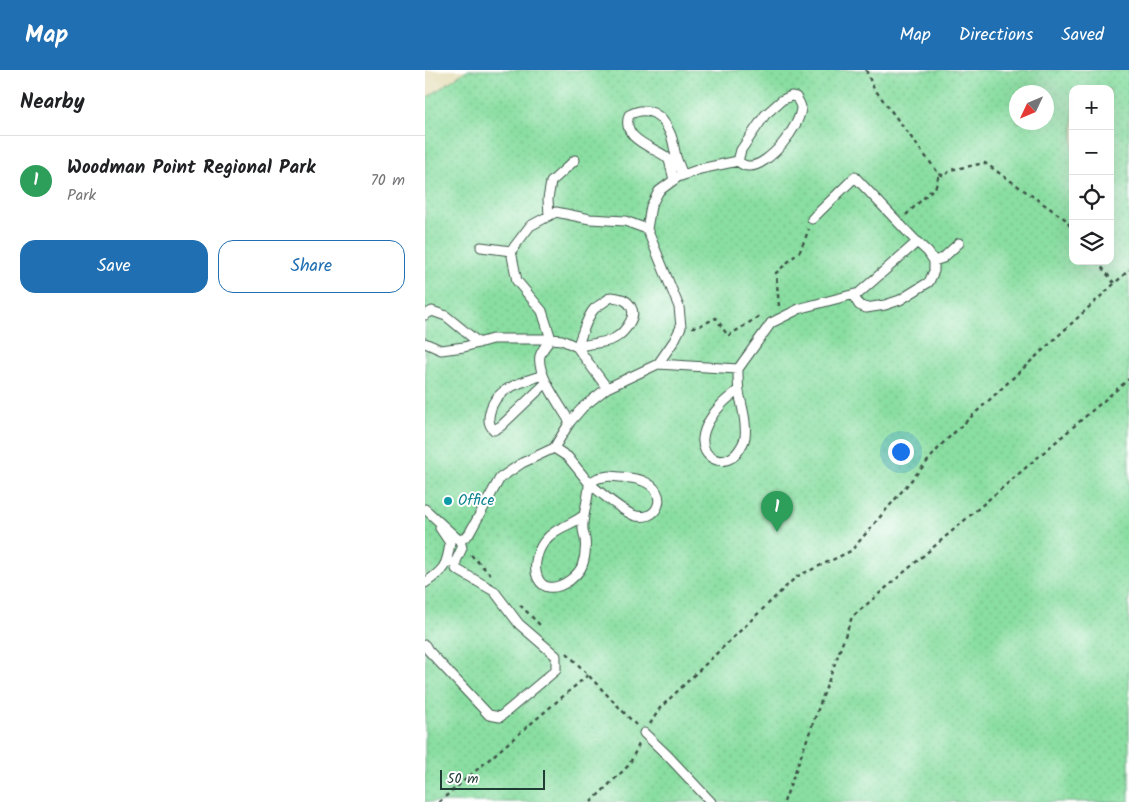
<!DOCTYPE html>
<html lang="en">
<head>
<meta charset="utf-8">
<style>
	body { margin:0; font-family:Kalam,sans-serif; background:#f6f6f6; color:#202124 }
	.controls { position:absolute; right:15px; top:15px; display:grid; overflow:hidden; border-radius:10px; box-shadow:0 5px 20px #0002 }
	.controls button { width:45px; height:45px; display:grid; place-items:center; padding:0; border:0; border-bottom:1px solid #e0e0e0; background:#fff; color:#202124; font:25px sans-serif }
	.compass { position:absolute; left:584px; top:15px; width:45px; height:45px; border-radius:50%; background:#fff; box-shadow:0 5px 20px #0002; rotate:226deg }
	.scale { position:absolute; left:15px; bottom:12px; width:105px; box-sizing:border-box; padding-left:5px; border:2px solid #1f3d34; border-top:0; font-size:14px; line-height:18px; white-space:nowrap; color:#1f3d34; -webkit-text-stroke:4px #fff; paint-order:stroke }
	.you { position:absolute; left:475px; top:381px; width:18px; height:18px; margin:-12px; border:4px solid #fff; border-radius:50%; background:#1a73e8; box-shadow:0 0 0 8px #1a73e833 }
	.badge { display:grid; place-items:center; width:32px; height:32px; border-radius:50%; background:#1f6fb2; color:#fff; font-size:16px; font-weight:700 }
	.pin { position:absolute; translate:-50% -41px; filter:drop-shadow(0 1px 2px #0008) }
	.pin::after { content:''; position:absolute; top:26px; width:18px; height:15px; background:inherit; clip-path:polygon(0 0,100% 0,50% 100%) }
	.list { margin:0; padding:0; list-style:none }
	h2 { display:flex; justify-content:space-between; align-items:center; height:65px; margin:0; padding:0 20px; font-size:21px }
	h2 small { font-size:16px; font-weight:400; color:#757577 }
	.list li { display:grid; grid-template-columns:32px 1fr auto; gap:15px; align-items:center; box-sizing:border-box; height:90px; padding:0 20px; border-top:1px solid #e0e0e0 }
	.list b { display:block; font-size:19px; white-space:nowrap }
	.list p { margin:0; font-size:16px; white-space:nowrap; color:#757577 }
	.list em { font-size:16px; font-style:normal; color:#757577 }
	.actions { display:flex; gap:10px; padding:15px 20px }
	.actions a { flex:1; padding:11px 0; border:1px solid #1f6fb2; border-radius:15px; text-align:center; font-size:18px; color:#1f6fb2 }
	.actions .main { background:#1f6fb2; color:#fff }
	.icon { flex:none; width:28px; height:28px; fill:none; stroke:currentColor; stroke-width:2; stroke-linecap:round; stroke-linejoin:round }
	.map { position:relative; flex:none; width:704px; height:732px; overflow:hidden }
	header { display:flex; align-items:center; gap:30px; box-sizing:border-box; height:70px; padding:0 25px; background:#1f6fb2; color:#fff }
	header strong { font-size:24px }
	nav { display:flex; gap:28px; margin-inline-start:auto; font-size:18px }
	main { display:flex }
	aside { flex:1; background:#fff }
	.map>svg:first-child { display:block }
	.park { fill:url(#park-dots); stroke:#548e6a; fill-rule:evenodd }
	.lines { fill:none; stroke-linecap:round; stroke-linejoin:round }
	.service-casing { stroke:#3d5548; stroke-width:11 }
	.path { stroke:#3d5548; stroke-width:2.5; stroke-dasharray:4 4; stroke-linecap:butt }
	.service { stroke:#fff; stroke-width:9 }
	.culture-dot { fill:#0f9aa8; stroke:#fff; stroke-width:2 }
	.labels { text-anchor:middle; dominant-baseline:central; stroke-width:4; stroke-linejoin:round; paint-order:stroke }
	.culture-label { font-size:15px; fill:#0d838f; stroke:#fff; text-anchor:start }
</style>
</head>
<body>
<header>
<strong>Map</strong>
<nav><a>Map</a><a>Directions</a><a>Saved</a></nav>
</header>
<main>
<aside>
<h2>Nearby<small></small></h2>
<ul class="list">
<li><span class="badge" style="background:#2e9e5b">1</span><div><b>Woodman Point Regional Park</b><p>Park</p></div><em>70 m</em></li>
</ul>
<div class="actions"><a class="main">Save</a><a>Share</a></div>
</aside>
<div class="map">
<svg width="704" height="732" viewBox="0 0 704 732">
	<defs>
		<pattern id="park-dots" width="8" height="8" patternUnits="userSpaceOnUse" patternTransform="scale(1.25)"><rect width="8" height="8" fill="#89dea1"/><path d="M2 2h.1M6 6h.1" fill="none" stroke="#76bf8b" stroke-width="1.8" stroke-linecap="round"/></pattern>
	</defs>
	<rect width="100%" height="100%" fill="#fff"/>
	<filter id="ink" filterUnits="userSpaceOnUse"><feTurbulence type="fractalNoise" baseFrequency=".02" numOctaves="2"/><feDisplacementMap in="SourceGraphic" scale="10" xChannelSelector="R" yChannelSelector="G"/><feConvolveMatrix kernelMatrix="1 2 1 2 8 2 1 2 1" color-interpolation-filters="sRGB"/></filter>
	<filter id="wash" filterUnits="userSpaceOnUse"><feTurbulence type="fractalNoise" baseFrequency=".0096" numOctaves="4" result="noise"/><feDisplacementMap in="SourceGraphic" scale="20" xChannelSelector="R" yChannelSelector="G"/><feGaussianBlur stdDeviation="1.12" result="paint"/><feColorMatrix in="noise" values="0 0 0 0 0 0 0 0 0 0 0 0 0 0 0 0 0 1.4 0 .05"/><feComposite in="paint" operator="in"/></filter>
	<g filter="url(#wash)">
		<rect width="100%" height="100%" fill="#e6dfba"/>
		<!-- park -->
		<path class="park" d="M42,0h662v732h-704v-703zM648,19h37v172h-37zM592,22h30v30h-30z"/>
	</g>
	<g filter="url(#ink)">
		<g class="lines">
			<defs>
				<path id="service" d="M249,110l-5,-20 -4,-4c-15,-10 -44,-18 -36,-41 19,-10 33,-1 41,18 4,8 4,18 7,27 2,5 4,10 6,15
					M124,146l-1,-17 3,-17 24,-22
					M56,177l30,4
					M509,191l9,-3 16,-15
					M428,225l6,10 7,3 19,-3 15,-5 29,-18 5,-11v-10l-6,-9 -11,-10
					M186,227c9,1 16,2 20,10 3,5 2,10 -1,15 -14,25 -30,18 -53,25 5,-11 9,-29 17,-38 5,-4 12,-8 17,-12z
					M0,245l7,-4 14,5 33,27
					M0,273l16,7 23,-3 28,-8h59l-9,-28 -25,-30 -6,-30 19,-25 26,-14 34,7 35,2 22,8
					M233,294l16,-23 7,-14 -2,-20 -32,-78 4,-23 8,-15 19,-14 22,-8 38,-8c3,3 6,5 11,5 19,1 52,-40 52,-59 -1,-4 -3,-7 -5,-10l-5,-1 -9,4 -17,15 -24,35 -3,11
					M313,299c0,7 0,15 1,23 3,15 8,30 6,45 -1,7 -5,12 -9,17 -14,14 -35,4 -33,-16 1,-11 10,-25 18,-33 5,-6 12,-10 17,-15
					M118,305c-21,7 -48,13 -53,37 -2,7 -2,13 4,18l7,-4 45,-43
					M145,352c-9,-15 -34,-49 -30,-66 2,-7 7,-12 11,-17l11,1 15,7 30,41
					M129,378l14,9 21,26c0,14 -5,27 -6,41 -1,5 1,10 2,15 1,8 0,19 -3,27 -2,5 -7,10 -12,14 -32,23 -44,-13 -26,-38 11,-15 27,-16 40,-27
					M184,406c9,1 26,1 34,5 28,11 15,43 -10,34 -15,-7 -31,-21 -44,-32l9,-5z
					M0,439l35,32 9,-7 31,-56 22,-15 32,-15 16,-26 13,-15 24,-19 51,-24 80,5 33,-46 30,-15 58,-15 58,-51 -62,-65 -43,42
					M27,493l4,-2 6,-13 -2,-7
					M0,513c19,-13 22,-17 25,-40l-10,-15
					M0,575l3,5 61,65 11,2 56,-47v-14l-37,-32 -25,-33 -38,-22v-8
					M219,663l24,23 43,46"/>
			</defs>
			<!-- service casing -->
			<use href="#service" class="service-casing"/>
			<!-- path -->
			<path class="path" d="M441,0l7,17 66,87 6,2 5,-6 35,-7 80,56 8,11
				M481,145l30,-29 3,-12
				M672,191l17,22
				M354,236l-3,-33 24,-22 9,-22
				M267,257h5l19,-9 12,18 33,-21
				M46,485l21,21
				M95,535l21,21
				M142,583l69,72
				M225,654l10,-16 136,-131 55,-26 92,-108 186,-173
				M14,732l149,-127
				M166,732l38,-37 11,-23
				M359,732l68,-185 277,-238"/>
			<!-- service -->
			<use href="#service" class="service"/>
		</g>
	</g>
	<!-- markers -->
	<circle class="culture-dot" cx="23" cy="431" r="5"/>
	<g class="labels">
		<!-- culture labels -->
		<g class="culture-label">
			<text x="33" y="431">Office</text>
		</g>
	</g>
</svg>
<div class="controls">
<button>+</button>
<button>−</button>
<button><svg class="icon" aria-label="locate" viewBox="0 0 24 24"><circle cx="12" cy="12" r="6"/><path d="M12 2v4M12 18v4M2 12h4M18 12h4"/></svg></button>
<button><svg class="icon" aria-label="layers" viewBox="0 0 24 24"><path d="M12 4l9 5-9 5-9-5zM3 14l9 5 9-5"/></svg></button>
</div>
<svg class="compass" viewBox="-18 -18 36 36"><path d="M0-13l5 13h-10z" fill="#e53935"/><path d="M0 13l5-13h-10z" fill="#757577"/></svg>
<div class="scale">50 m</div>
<div class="you"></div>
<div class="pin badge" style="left:352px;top:462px;background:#2e9e5b">1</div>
</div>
</main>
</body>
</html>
